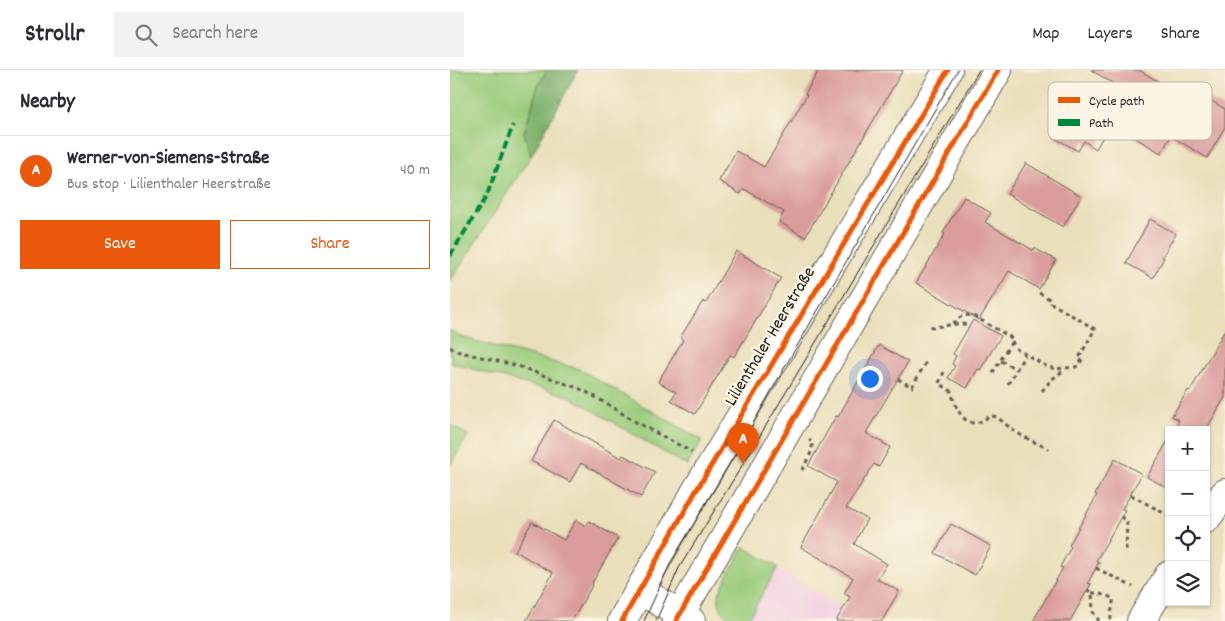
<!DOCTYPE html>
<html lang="en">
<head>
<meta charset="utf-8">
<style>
	body { margin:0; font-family:Dekko,sans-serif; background:#f2f2f3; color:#2b2b33 }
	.controls { position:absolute; right:15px; bottom:15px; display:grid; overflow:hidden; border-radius:0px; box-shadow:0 1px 4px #0004 }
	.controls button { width:45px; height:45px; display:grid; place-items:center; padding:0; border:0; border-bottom:1px solid #e1e1e2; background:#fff; color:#2b2b33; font:25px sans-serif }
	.you { position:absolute; left:419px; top:308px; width:18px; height:18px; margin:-12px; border:4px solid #fff; border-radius:50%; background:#1a73e8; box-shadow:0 0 0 8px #1a73e833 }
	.badge { display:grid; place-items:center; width:32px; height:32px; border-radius:50%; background:#ea580c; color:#fff; font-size:16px; font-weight:700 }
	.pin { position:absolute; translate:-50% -41px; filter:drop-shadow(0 1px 2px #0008) }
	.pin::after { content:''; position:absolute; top:26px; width:18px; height:15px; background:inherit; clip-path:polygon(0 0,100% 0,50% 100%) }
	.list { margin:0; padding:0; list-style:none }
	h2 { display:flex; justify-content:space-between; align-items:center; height:65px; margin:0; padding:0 20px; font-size:21px }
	h2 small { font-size:16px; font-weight:400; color:#7c7c81 }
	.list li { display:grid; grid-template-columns:32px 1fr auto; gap:15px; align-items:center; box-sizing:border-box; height:70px; padding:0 20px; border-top:1px solid #e1e1e2 }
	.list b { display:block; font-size:19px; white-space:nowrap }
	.list p { margin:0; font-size:16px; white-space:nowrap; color:#7c7c81 }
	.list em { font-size:16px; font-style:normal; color:#7c7c81 }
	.actions { display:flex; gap:10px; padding:15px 20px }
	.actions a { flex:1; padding:11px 0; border:1px solid #ea580c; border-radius:0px; text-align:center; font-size:18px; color:#ea580c }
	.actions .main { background:#ea580c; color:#fff }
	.icon { flex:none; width:28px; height:28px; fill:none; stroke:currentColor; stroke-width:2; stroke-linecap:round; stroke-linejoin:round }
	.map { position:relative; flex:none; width:775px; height:551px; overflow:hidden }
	header { display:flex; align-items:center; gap:30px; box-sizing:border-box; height:70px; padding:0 25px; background:#fff; border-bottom:1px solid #e1e1e2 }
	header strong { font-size:24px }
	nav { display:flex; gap:28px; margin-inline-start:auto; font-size:18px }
	.search { width:350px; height:45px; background:#f2f2f3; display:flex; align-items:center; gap:12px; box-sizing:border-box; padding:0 18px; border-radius:0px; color:#7c7c81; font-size:19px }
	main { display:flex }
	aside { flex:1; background:#fff }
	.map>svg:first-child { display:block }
	.built { fill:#f2cfe1 }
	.green { fill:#9acc7c; stroke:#5b744c }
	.forest { fill:#7bb06c; stroke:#4c6644 }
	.building { fill:#da9d9b }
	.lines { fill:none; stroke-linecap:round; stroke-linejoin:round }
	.minor-casing { stroke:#646054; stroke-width:30 }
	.major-casing { stroke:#646054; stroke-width:30 }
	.path { stroke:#646054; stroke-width:3; stroke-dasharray:4 4; stroke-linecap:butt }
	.minor { stroke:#fff; stroke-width:28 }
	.major { stroke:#fff; stroke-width:28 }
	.tram { stroke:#1c1c1c; stroke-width:1 }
	.quiet { stroke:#00873e; stroke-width:4; stroke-dasharray:8 4; stroke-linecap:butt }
	.cycleway-casing { stroke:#fcf5e5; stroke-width:8 }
	.cycleway { stroke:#e8590c; stroke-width:5 }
	.labels { text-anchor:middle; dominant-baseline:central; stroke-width:4.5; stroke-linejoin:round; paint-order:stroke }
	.street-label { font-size:18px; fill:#1c1c1c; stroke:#fcf5e5 }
	.key { fill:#fcf5e5; stroke:#b9b4a9; stroke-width:1 }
	.key-label { font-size:14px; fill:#1c1c1c }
</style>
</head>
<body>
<header>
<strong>Strollr</strong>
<div class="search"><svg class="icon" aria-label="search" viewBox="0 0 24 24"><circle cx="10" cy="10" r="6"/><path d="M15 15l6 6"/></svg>Search here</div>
<nav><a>Map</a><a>Layers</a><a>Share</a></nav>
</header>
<main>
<aside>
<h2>Nearby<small></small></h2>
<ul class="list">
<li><span class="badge">A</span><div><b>Werner-von-Siemens-Straße</b><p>Bus stop · Lilienthaler Heerstraße</p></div><em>40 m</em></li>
</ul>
<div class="actions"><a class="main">Save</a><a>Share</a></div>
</aside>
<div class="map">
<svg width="775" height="551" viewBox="0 0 775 551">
	<rect width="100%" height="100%" fill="#fcf5e5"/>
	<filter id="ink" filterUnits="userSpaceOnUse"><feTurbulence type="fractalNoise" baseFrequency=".02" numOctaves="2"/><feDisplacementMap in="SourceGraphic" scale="10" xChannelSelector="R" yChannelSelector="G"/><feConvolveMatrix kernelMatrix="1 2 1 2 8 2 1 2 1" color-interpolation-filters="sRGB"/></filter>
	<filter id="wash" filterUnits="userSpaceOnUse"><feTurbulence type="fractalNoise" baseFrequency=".0096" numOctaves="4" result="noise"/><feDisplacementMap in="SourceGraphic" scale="20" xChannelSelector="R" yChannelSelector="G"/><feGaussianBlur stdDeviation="1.12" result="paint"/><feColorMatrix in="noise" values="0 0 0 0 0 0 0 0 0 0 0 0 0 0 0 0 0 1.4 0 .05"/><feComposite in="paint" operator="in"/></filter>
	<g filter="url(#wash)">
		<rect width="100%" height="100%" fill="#eadfbb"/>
		<!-- built -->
		<path class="built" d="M294,477l99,62 22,12h-128l-13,-7 -5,-8 -1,-12z"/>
		<!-- green -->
		<path class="green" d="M0,0h97l-9,16 -14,46 7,24 -81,126z
			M0,260l11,7 118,32 123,71 -15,26 -118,-70 -118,-33z
			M0,355l18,10 -18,31z
			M294,477l34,20 -31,54c-16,0 -30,-7 -28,-25 0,-7 20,-40 25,-49z"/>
		<!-- forest -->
		<path class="forest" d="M97,0h31l-47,86 -7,-23 14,-47z"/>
		<g id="blocks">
			<!-- building -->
			<path class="building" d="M369,0h84l-98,167 -26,-15 5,-10 -40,-23 -4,5 -21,-13 17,-30 28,16 43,-72 -2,-1z
				M641,0h48l54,32 6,-9 26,16v18l-18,31 -36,-22 -10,17 -36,-21 18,-30z
				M624,32l37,21 -15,26 -12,-8 -6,10 -25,-14z
				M576,93l55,33 -18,31 -56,-33z
				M514,127l27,16 -6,9 48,28 1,-2 22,12 -17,29 -30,-18 -30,49 -63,-37 29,-49 -2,-1z
				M700,149l26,15 -14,23 2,1 -11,20 -27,-15z
				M286,181l45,27 -47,79 -4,-2 -35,59 -24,-14 5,-8 -18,-10 25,-42 -3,-2 23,-37 3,2z
				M523,250l28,16 -21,34 -2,-1 -11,19 -19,-10 7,-12 -3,-2 4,-8 -3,-2z
				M775,260v67l-19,33h-32l5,-10 -7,-4 16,-26 2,1z
				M429,275l29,17 -42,71 24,14 -11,20 -5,-3 -28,44 21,11 -13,25 33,20 -10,15 22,12 -17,30h-46l14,-24 -6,-4 9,-15 -52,-31 36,-65 -29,-16 28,-50 2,1z
				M104,350l67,38 2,-3 32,17 -14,25 -60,-34 -11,19 -39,-21z
				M719,369v50l-22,-12z
				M665,389l27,15 -20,35 3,1 -29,51 3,1 -11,21 3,1 -21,37h-37l30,-53 -3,-1 11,-20 -2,-2 28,-50 -2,-1z
				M126,450l10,6 3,-5 29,17 -26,45 1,1 -21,37h-46l27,-48 -38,-22 17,-29 32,18z
				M501,454l40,22 -16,29 -40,-22z"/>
		</g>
	</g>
	<g filter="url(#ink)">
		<use href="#blocks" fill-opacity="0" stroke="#646054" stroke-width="1"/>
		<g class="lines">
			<defs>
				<path id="minor" d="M756,449l19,-26
					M190,520l51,31
					M691,551l28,-46"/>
				<path id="major" d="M172,551l74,-130 252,-421
					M226,551l322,-551"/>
			</defs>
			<!-- minor casing -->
			<use href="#minor" class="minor-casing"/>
			<!-- major casing -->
			<use href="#major" class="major-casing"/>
			<!-- path -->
			<path class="path" d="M503,254c5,-7 10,-9 19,-9l38,22 2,2 -1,4 -19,31
				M480,257c13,0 26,-5 40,-2
				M562,271l3,7 31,18 10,3 19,-2 3,-1 5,-8 -3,-2 15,-27 -44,-26v-3l-15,-9
				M0,277l6,4 62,15 65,24 26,15 25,16 58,31
				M551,291l15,8
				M494,302l-5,11 12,8c4,14 12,39 31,30 6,-3 7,-7 14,-4 7,4 12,10 18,14 11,7 23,12 35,18
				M448,309l14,8 14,-25
				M558,314l17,-29
				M592,321l9,-11 13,-10
				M352,400l8,-15 3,-12 -4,-3
				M681,425l38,21
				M671,447l6,4 -1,29
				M646,498l37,19
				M637,520l5,3 1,19 6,9
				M642,523h5l16,5c1,6 -3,14 -2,23"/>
			<!-- minor -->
			<use href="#minor" class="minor"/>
			<!-- major -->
			<use href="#major" class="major"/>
			<!-- tram -->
			<path class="tram" d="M194,551l27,-59 67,-112 48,-85 172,-295
				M206,551l23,-53 64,-104 236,-394"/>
			<!-- quiet -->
			<path class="quiet" d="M0,186l37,-61 26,-70"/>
			<defs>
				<path id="cycleway" d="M172,551l74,-130 252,-421
					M226,551l322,-551"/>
			</defs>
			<!-- cycleway casing -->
			<use href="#cycleway" class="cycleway-casing"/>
			<!-- cycleway -->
			<use href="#cycleway" class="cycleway"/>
		</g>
	</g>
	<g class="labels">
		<!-- street labels -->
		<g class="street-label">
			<text transform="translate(321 267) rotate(-59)">Lilienthaler Heerstraße</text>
		</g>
	</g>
	<!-- legend -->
	<rect x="598" y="12" width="164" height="58" rx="8" class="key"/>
	<rect x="608" y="27" width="22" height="6" fill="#e8590c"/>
	<rect x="608" y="49" width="22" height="7" fill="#00873e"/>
	<g class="key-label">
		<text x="639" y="35">Cycle path</text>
		<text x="639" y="57">Path</text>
	</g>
</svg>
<div class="controls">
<button>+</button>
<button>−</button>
<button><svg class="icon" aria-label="locate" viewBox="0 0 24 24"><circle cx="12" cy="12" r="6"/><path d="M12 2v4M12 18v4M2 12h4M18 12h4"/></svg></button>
<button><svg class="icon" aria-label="layers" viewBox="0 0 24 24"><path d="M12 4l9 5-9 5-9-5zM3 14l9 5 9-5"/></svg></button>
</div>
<div class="you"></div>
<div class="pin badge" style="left:293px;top:394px">A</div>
</div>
</main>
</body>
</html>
